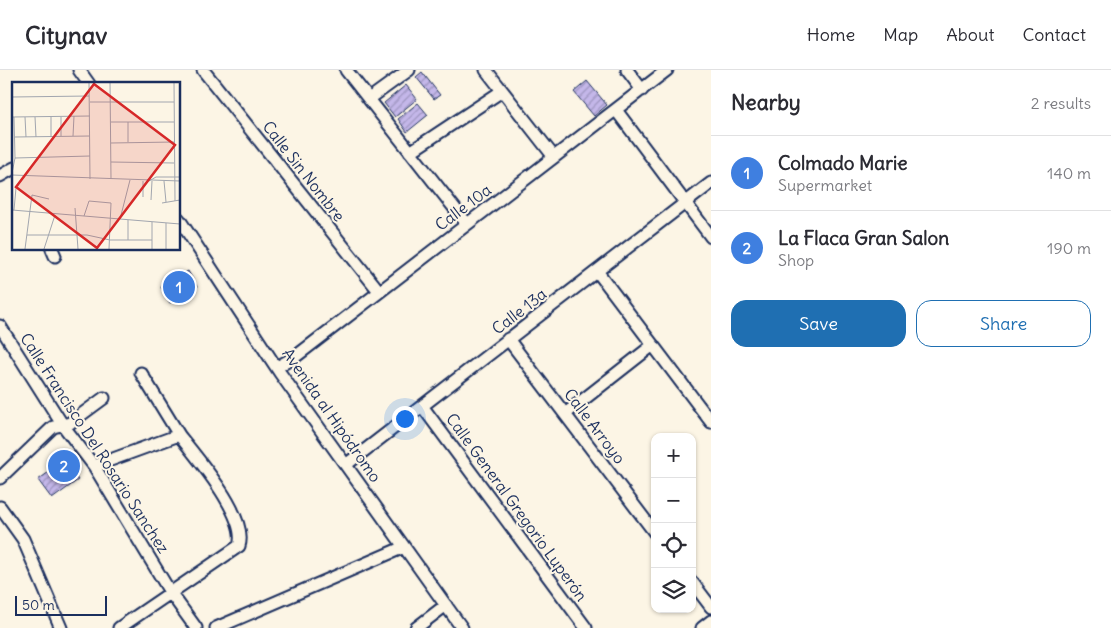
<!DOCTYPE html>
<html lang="en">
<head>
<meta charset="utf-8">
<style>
	body { margin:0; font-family:Delius,sans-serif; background:#f2f2f3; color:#2b2b33 }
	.controls { position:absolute; right:15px; bottom:15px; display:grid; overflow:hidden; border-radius:10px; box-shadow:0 1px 4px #0004 }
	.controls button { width:45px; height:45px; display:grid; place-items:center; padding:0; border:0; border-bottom:1px solid #e1e1e2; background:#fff; color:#2b2b33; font:25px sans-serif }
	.scale { position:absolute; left:15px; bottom:12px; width:92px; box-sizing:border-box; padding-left:5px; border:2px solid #1b2f5e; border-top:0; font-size:14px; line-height:18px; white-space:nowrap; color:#1b2f5e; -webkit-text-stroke:4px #fcf5e5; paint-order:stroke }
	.you { position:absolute; left:404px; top:348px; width:18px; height:18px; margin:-12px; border:4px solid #fff; border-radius:50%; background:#1a73e8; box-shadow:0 0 0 8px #1a73e833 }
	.badge { display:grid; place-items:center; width:32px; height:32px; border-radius:50%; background:#1f6fb2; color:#fff; font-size:16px; font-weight:700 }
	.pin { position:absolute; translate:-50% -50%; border:2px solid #fff; box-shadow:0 1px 5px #0006 }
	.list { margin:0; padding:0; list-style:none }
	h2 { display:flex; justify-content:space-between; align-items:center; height:65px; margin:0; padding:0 20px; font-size:21px }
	h2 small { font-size:16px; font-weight:400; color:#7c7c81 }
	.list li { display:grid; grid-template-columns:32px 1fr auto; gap:15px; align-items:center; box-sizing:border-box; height:75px; padding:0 20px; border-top:1px solid #e1e1e2 }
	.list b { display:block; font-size:19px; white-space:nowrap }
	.list p { margin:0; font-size:16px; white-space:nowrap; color:#7c7c81 }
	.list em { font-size:16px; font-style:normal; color:#7c7c81 }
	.actions { display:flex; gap:10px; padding:15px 20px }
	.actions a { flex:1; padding:11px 0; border:1px solid #1f6fb2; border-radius:15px; text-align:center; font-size:18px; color:#1f6fb2 }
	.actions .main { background:#1f6fb2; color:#fff }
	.icon { flex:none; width:28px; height:28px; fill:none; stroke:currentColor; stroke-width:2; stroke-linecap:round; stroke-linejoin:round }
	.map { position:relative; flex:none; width:711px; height:558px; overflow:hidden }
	header { display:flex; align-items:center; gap:30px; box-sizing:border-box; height:70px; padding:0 25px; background:#fff; border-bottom:1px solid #e1e1e2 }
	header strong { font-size:24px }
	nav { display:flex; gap:28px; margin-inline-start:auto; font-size:18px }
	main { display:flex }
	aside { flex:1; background:#fff }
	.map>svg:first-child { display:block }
	.building { fill:url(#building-hatch); stroke:#1b2f5e }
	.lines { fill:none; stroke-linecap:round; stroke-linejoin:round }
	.minor-casing { stroke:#1b2f5e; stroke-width:15 }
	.minor { stroke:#fcf5e5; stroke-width:11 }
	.labels { text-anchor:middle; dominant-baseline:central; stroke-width:4; stroke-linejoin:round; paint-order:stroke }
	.street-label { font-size:16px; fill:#1b2f5e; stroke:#fcf5e5 }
	.inset-road { fill:none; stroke:#a2a6af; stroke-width:1 }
	.view { fill:#d62828; fill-opacity:0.15; stroke:#d62828; stroke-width:2.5 }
	.inset-edge { fill:none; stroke:#1b2f5e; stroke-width:2.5 }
</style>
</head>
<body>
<header>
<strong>Citynav</strong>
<nav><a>Home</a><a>Map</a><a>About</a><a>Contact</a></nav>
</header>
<main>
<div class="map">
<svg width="711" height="558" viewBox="0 0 711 558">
	<defs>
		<pattern id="building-hatch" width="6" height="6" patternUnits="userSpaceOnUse" patternTransform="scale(1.25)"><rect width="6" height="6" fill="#c4b7e9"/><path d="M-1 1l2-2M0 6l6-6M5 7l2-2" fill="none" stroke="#9e95c0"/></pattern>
	</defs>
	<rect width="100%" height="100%" fill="#fcf5e5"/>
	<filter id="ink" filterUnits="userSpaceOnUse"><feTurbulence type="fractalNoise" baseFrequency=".02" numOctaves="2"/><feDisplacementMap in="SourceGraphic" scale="10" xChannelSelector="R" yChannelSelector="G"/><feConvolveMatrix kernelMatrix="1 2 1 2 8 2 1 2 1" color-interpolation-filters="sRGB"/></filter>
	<g filter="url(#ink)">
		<!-- building -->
		<path class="building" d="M422,2l18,23 -6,4 -18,-22z
			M587,11l20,24 -13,11 -20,-24z
			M406,15l11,14 -22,18 -11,-14z
			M418,33l10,12 -21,17 -9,-13z
			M188,201l9,16 -27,16 -9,-16z
			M64,391l14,19 -26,19 -14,-19z"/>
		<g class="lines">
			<defs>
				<path id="minor" d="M79,0l10,14
					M203,0l176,221
					M346,0l121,154
					M486,0l68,87
					M627,0l15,20
					M369,29l40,-29
					M616,40l95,127
					M410,82l92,-61
					M0,106l14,-8
					M179,149l101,154 182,255
					M52,179l3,7
					M597,201l114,151
					M0,256l62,98 32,42 76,126 26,36
					M508,269l147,194
					M277,297l18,-10 372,-287
					M141,303l38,62
					M422,336l164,222
					M565,344l88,-69
					M347,394l364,-281
					M94,396l85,-31c17,22 70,82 60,111l-120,82
					M0,408l53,-51 17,-4 34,-25
					M0,437l23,32 38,89
					M692,512l19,25
					M216,558l188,-81
					M416,558l30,-23
					M702,558l9,-7"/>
			</defs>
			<!-- minor casing -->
			<use href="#minor" class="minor-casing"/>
			<!-- minor -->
			<use href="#minor" class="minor"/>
		</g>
	</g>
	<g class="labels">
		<!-- street labels -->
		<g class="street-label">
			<text transform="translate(304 101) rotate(52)">Calle Sin Nombre</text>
			<text transform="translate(463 137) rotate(-37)">Calle 10a</text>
			<text transform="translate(519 241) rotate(-38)">Calle 13a</text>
			<text transform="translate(332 345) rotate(55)">Avenida al Hipódromo</text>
			<text transform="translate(595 356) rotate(53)">Calle Arroyo</text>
			<text transform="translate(95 373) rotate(57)">Calle Francisco Del Rosario Sanchez</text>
			<text transform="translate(517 437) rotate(54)">Calle General Gregorio Luperón</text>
		</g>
	</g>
	<!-- overview -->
	<g transform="translate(12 12)">
		<rect width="168" height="168" fill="#fcf5e5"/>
		<path class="inset-road" d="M77,0l1,97M98,0l1,97M162,0l1,119M0,15l77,-1M78,20h84M0,35l78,-1M13,35l1,20M23,35l1,20M39,35v20M99,40h63M116,40v20M49,54v-19M61,54l1,-20M3,55l75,-1M99,61l63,-1M3,76l75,-2M99,80l63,1M0,91l3,-15 -1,-41M0,93l168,6M131,99v16M137,99l7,-4h24M152,99l2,21M139,118l1,-19M150,121l18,-3M63,126l3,41M0,128l168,14M2,128l2,-22M72,134l5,-15 22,2 -2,46M108,137l10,-39M116,138v20M15,153h60l23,5h42M13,167l7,-54 17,4M32,167l11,-34M140,167v-27M154,167v-26"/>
		<path class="view" d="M82,2l81,61 -78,103 -81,-61z"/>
		<rect width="168" height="168" class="inset-edge"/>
	</g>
</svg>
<div class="controls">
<button>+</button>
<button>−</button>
<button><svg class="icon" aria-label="locate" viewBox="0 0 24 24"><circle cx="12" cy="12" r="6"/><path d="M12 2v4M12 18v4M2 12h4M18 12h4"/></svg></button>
<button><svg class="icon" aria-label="layers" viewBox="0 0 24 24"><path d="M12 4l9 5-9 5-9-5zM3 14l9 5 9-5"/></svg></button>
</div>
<div class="scale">50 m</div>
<div class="you"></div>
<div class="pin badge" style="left:179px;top:217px;background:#3f7fe0">1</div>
<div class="pin badge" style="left:64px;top:396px;background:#3f7fe0">2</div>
</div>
<aside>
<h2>Nearby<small>2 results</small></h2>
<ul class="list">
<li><span class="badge" style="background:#3f7fe0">1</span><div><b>Colmado Marie</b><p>Supermarket</p></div><em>140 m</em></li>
<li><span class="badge" style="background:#3f7fe0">2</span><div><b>La Flaca Gran Salon</b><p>Shop</p></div><em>190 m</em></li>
</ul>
<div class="actions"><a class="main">Save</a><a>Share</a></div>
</aside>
</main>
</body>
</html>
